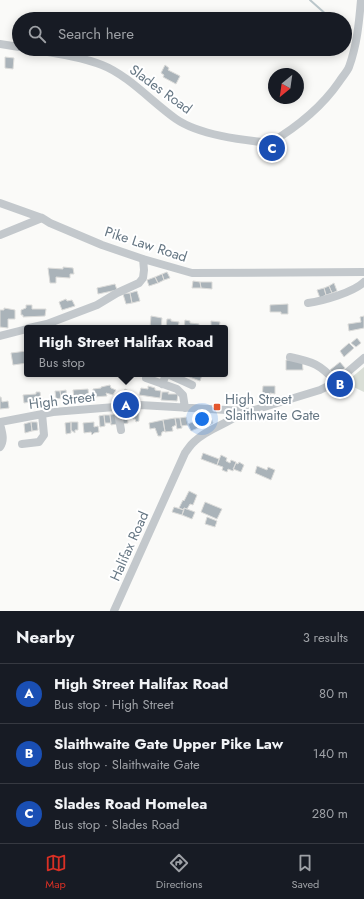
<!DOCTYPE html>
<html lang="en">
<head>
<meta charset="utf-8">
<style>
	body { margin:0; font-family:Jost,sans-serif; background:#20242c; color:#f1f3f6 }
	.compass { position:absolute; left:268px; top:68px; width:36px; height:36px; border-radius:50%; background:#171b24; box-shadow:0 2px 10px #0003; rotate:209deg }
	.you { position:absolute; left:202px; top:419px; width:14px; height:14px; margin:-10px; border:3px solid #fff; border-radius:50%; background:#1a73e8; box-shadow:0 0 0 6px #1a73e833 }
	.badge { display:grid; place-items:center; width:26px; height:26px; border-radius:50%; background:#d93025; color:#fff; font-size:13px; font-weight:700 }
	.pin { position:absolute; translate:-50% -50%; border:2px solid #fff; box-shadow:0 1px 4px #0006 }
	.popup { position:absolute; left:24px; top:325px; width:204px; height:52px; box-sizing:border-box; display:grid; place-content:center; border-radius:4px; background:#171b24; filter:drop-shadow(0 1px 3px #0005); font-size:13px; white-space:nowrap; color:#9ea1a6 }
	.popup b { font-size:15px; color:#f1f3f6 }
	.popup::after { content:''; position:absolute; left:50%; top:100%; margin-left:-8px; border:8px solid transparent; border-top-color:#171b24 }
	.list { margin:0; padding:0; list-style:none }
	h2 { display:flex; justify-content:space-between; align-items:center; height:52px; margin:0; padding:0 16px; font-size:17px }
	h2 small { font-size:13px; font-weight:400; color:#9ea1a6 }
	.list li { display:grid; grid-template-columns:26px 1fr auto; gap:12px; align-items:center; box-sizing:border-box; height:60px; padding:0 16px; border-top:1px solid #363941 }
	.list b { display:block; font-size:15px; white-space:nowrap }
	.list p { margin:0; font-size:13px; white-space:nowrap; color:#9ea1a6 }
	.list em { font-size:13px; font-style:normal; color:#9ea1a6 }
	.icon { flex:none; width:22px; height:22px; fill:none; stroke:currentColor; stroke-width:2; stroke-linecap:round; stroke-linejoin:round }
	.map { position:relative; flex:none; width:364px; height:611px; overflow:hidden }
	.search { position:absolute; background:#171b24; box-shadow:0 2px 10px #0003; left:12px; right:12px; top:12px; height:44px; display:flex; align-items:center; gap:10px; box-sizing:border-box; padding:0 14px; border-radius:22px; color:#9ea1a6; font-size:15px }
	.sheet { height:232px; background:#171b24 }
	nav { display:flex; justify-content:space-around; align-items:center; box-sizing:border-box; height:56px; border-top:1px solid #363941; background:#171b24; font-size:11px; color:#9ea1a6 }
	nav a { display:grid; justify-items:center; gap:2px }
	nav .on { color:#d93025 }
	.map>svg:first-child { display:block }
	.green { fill:#dadfd7 }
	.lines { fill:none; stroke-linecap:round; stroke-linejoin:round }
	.stream { stroke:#bbc7cb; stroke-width:2 }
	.building { fill:#aab3b9; stroke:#dcdcda }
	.minor { stroke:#c3c8cc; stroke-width:8 }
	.poi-dot { fill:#e4572e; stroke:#fff; stroke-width:1.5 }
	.labels { text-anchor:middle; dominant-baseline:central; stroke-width:4; stroke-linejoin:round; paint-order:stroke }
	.street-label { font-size:14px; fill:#657683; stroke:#fff }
	.poi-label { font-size:14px; fill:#657683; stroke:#fff; text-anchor:start }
</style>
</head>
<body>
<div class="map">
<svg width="364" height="611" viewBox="0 0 364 611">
	<rect width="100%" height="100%" fill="#fafaf8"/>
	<!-- green -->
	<path class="green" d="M364,367v25l-19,-9z"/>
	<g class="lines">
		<!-- stream -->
		<path class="stream" d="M310,0l18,16"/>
	</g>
	<!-- building -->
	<path class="building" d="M5,57l9,1 -1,11 -8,-1z
		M165,65l4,3 -1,2 12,6 -4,8 -13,-7 1,-2 -3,-2z
		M63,267l10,1 1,6h-4v4l-14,-1v6h-6l-2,-15 15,1z
		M167,272l3,6 -6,2 -2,-6z
		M162,274l2,6 -6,3 -3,-6z
		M155,277l3,6 -9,3 -2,-6z
		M193,281l7,1 1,6h-9z
		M200,282h12v7l-11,-1z
		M334,283l3,8 -5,2 -3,-7z
		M115,284l2,6 -19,4 -1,-6z
		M329,286l3,7 -6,2 -2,-7z
		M324,288l2,7 -6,3 -3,-8z
		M137,291l3,10 -8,2 -2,-10z
		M130,293l2,10 -6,1 -3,-10z
		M66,299l1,2 5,-1 3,6 -13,4 -3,-8z
		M288,304v10h-7v-2h-11v-7z
		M26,305h6v4h14l-1,7 -22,1v-2h-2v-5l5,-2z
		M4,308l11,2v9h-7v9l-8,-1v-17h4z
		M151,316l11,2 -1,10h-11z
		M364,316v12l-15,3 -1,-7 13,-2 -1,-5z
		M167,319h4v2l8,1 -1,6h-12z
		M185,320l5,1v2l9,1v4h-15z
		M211,321l9,1 -1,6h-8z
		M357,338l4,5 -5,4 -5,-4z
		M349,343l5,5 -10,9 -4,-6z
		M27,351v12l-14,2 -2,-12z
		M286,360h16l1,10h-17z
		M340,362l5,6 -10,8 -5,-6z
		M188,374h12l2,1 -2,6 -13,-5z
		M110,385l1,3 5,2 -3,5 -7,-2 1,3 -14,1v-8l8,-1v-1z
		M148,386l7,2v2l6,1 -1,7 -21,-3 2,-7 7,1z
		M263,386h12v8l-5,-1v5l-8,-1z
		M88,389l1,9 -10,1v-2l-5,1 -1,-8z
		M125,389l8,4 -3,4 -2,-1 -4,7 -8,-4 3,-7 3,2z
		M66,390l1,8h-6l-1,-7z
		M55,391h5l1,7 -5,1z
		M36,392h4l1,7h-3v2l-14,2 -1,-8 13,-1z
		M162,392h7l-1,2h10l-1,7 -16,-1z
		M0,397h1l1,5 6,-1 1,7 -9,1z
		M132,412h7v9l-3,1 -1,-3h-2z
		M127,413l1,10 -6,1 -1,-10z
		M116,414l1,10 -6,1 -1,-10z
		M104,415h6l1,8h-6z
		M104,415l1,11 -5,1 -1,-11z
		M210,415l3,8 -4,2 -4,-9z
		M205,416l3,8 -5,2 -3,-7z
		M186,417l2,8 -7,1 -1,-8z
		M175,418h5l2,10 -5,1z
		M175,418l1,7 -4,2 1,4 -8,1 -2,-12z
		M200,419l3,7 -5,2 -3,-7z
		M163,420l2,11 -3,1 -1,4h-3l-3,-8 -5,1 -1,-6z
		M195,421l3,7 -7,3 -3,-7z
		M31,422h6l1,8 -6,1z
		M31,422l1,9 -7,2 -1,-9z
		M71,422h7v8h-3v3l-4,-3z
		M71,422v11l-5,1 -1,-11z
		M94,422v5l4,-1 1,6 -5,1 -2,2 -1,-3 -7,1 -1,-10z
		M203,453l16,6 -2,6 -16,-6z
		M221,455l6,3 -1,3 4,2 1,-3 5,2 -3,9 -5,-2 -1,3 -5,-2 1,-3 -6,-2z
		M239,462l5,3 -3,7 -8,-3 3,-6 2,1z
		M257,466l10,4 1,-3 7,3 -4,10 -16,-7z
		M189,491l8,4 -4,10 -3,-1 -3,5 -3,-1v2l-5,-2 4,-8 1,1z
		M205,502l17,7 -5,10 -16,-7z
		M174,507l10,3 -2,5 -10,-3z
		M184,508l11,4 -3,7 -10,-4z
		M207,517l10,4 -2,6 -10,-3z"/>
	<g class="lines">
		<!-- minor -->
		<path class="minor" d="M0,44l19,3
			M28,49c24,4 51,7 74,16 26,10 51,38 74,54 23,16 66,21 94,24 27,-16 51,-35 69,-61 3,-5 8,-10 10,-15 8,-22 10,-44 12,-67
			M0,203l42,15 8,5 52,22 41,14 49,14 172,-1
			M0,235l42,-17
			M308,303c15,-2 46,-11 56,-21
			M29,328l18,-4 50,-19 20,-12 22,-10 4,-5 1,-8 -1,-11
			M0,336l27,-7
			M290,357c23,5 30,7 46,25
			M146,378l31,11 6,6 2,13
			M162,384l4,-9h4l22,10
			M117,407l4,23
			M0,422l53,-10 87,-7 104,6
			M0,424c2,8 5,16 0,23
			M22,444l17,-2 5,-7 -2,-21
			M114,611l71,-158c3,-4 6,-9 10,-12 12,-12 30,-16 43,-26l82,-25 16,-8 28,-24"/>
	</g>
	<!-- markers -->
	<rect class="poi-dot" x="213" y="403" width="8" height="8" rx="2"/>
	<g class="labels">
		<!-- street labels -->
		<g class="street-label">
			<text transform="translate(161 89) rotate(36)">Slades Road</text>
			<text transform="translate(146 244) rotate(18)">Pike Law Road</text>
			<text transform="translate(62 400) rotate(-7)">High Street</text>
			<text transform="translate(129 546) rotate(-66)">Halifax Road</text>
		</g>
		<!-- poi labels -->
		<g class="poi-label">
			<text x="225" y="399">High Street<tspan x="225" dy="16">Slaithwaite Gate</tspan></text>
		</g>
	</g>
</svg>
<svg class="compass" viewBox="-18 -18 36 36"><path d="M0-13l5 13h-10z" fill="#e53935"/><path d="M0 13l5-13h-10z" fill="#9ea1a6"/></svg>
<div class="you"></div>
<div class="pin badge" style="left:126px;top:405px;background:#1a4fb4">A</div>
<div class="popup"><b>High Street Halifax Road</b>Bus stop</div>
<div class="pin badge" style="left:340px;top:384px;background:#1a4fb4">B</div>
<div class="pin badge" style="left:272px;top:148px;background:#1a4fb4">C</div>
<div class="search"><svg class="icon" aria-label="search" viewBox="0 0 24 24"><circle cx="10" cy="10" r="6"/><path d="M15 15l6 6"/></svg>Search here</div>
</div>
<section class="sheet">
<h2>Nearby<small>3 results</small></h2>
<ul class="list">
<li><span class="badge" style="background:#1a4fb4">A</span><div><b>High Street Halifax Road</b><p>Bus stop · High Street</p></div><em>80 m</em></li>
<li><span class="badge" style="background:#1a4fb4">B</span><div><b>Slaithwaite Gate Upper Pike Law</b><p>Bus stop · Slaithwaite Gate</p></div><em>140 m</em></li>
<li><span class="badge" style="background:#1a4fb4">C</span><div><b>Slades Road Homelea</b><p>Bus stop · Slades Road</p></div><em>280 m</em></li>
</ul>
</section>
<nav>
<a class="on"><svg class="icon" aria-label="map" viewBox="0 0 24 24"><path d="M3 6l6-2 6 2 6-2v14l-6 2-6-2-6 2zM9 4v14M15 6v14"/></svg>Map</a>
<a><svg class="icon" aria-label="directions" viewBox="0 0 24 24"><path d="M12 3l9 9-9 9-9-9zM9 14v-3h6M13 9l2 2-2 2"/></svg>Directions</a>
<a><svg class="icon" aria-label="saved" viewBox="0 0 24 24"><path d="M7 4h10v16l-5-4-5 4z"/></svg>Saved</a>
</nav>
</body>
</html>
